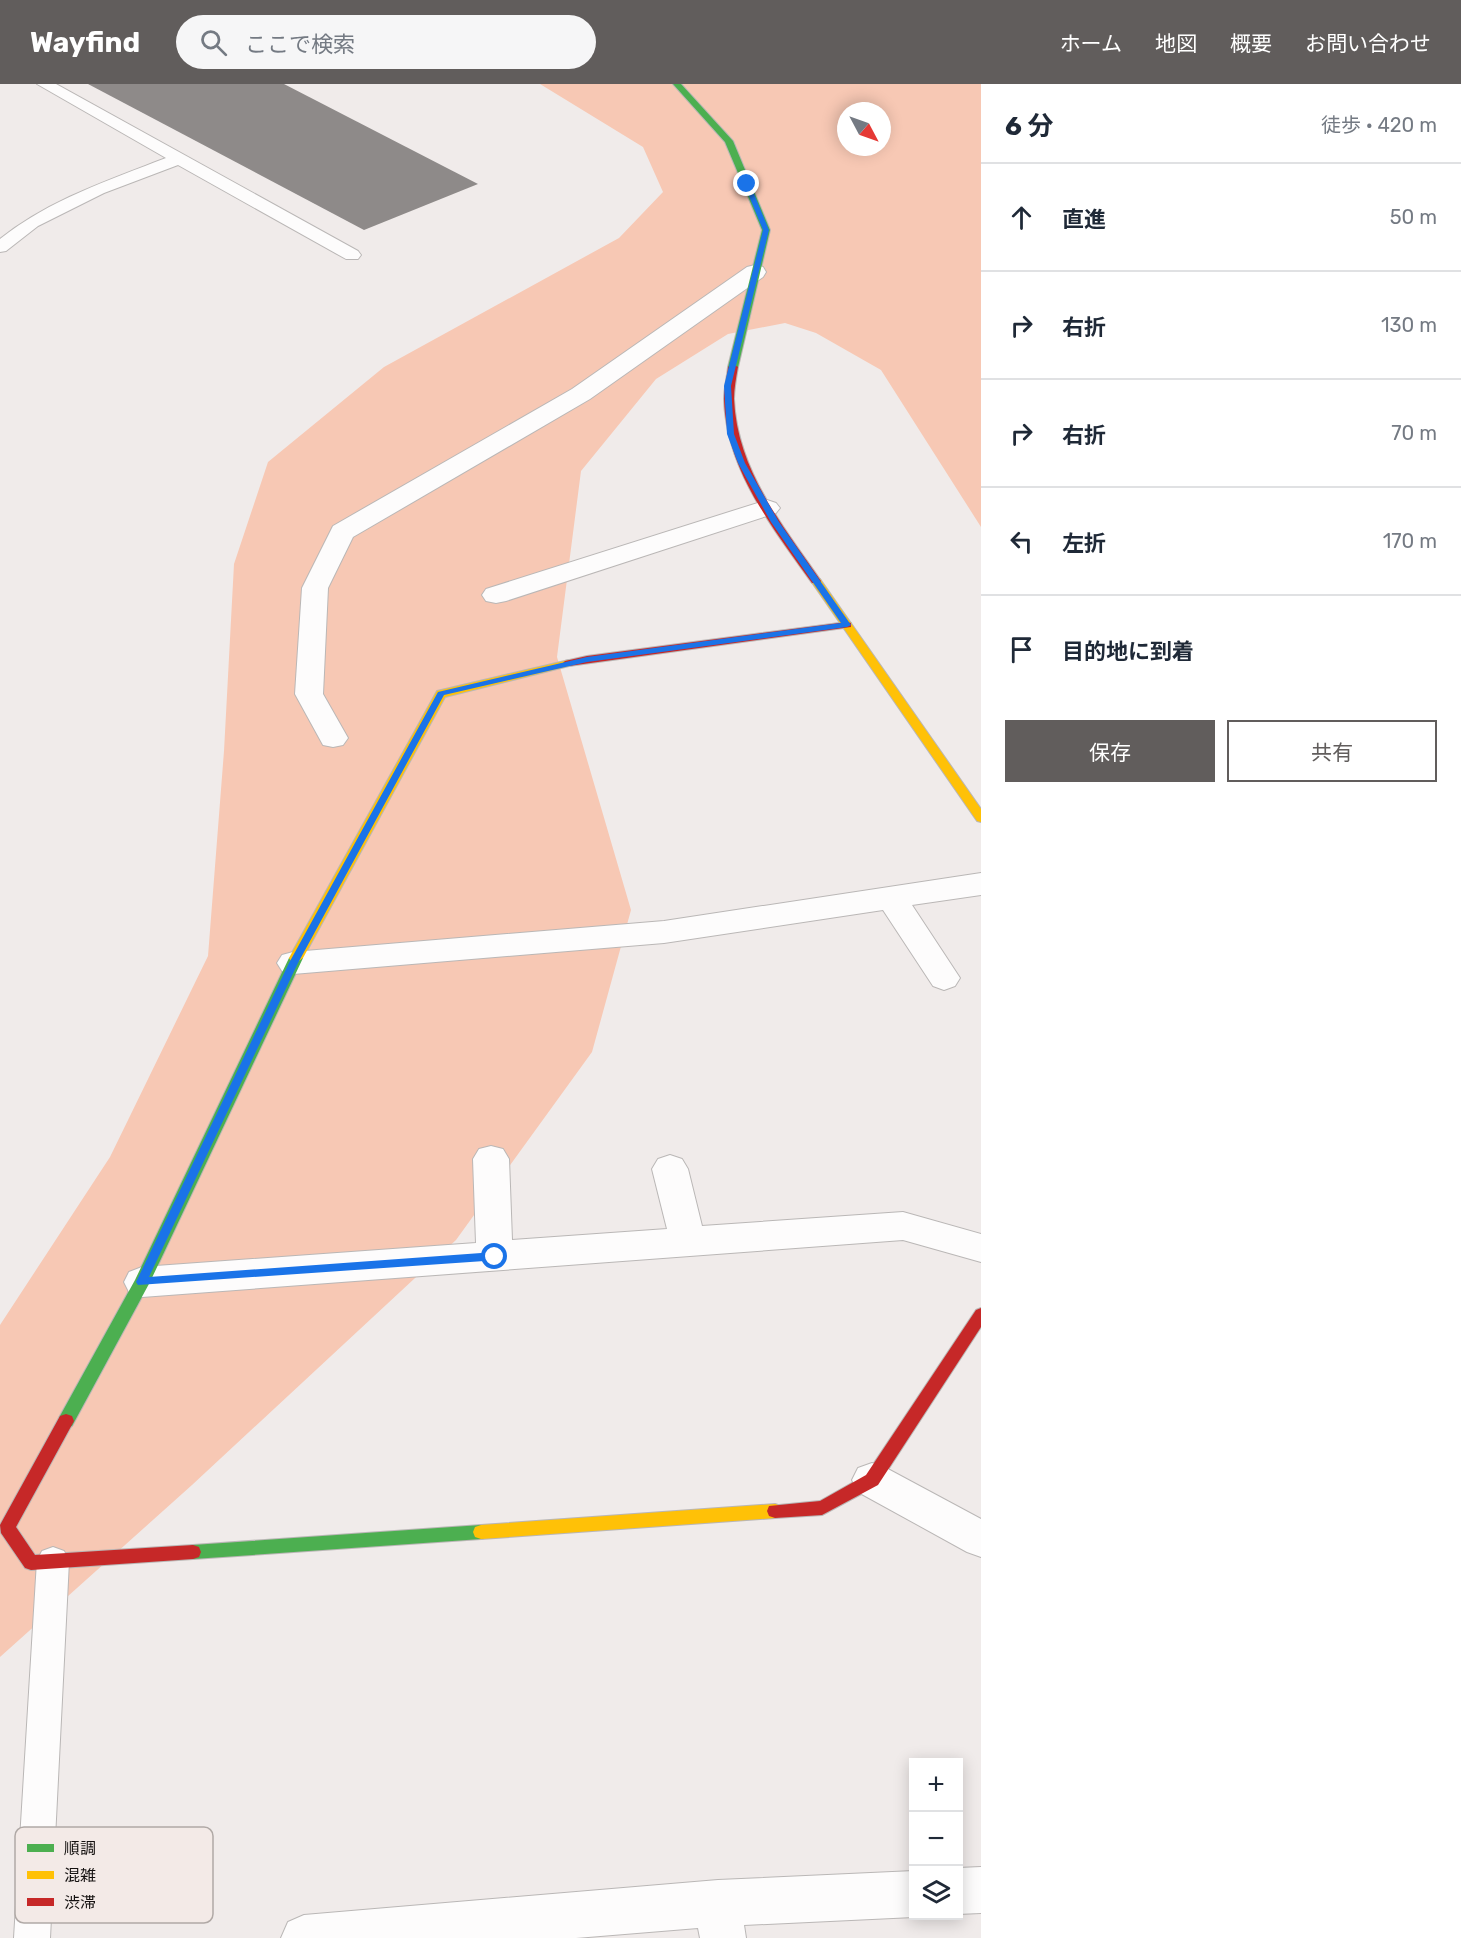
<!DOCTYPE html>
<html lang="ja">
<head>
<meta charset="utf-8">
<style>
	body { margin:0; font-family:Rubik,"Noto Sans JP",sans-serif; background:#f6f6f7; color:#1f2937 }
	.controls { position:absolute; right:18px; bottom:18px; display:grid; overflow:hidden; border-radius:0px; box-shadow:0 3px 15px #0003 }
	.controls button { width:54px; height:54px; display:grid; place-items:center; padding:0; border:0; border-bottom:2px solid #e0e1e3; background:#fff; color:#1f2937; font:30px sans-serif }
	.compass { position:absolute; left:837px; top:18px; width:54px; height:54px; border-radius:50%; background:#fff; box-shadow:0 3px 15px #0003; rotate:131deg }
	.stop { position:absolute; width:18px; height:18px; margin:-14px; border:4px solid #1a73e8; border-radius:50%; background:#fff }
	.stop.end { background:#1a73e8; border-color:#fff; box-shadow:0 2px 6px #0008 }
	.list { margin:0; padding:0; list-style:none }
	h2 { display:flex; justify-content:space-between; align-items:center; height:78px; margin:0; padding:0 24px; font-size:26px }
	h2 small { font-size:20px; font-weight:400; color:#747a83 }
	.list li { display:grid; grid-template-columns:39px 1fr auto; gap:18px; align-items:center; box-sizing:border-box; height:108px; padding:0 24px; border-top:2px solid #e0e1e3 }
	.list b { display:block; font-size:22px; white-space:nowrap }
	.list em { font-size:20px; font-style:normal; color:#747a83 }
	.actions { display:flex; gap:12px; padding:18px 24px }
	.actions a { flex:1; padding:14px 0; border:2px solid #615d5c; border-radius:0px; text-align:center; font-size:21px; color:#615d5c }
	.actions .main { background:#615d5c; color:#fff }
	.icon { flex:none; width:33px; height:33px; fill:none; stroke:currentColor; stroke-width:2; stroke-linecap:round; stroke-linejoin:round }
	.map { position:relative; flex:none; width:981px; height:1854px; overflow:hidden }
	header { display:flex; align-items:center; gap:36px; box-sizing:border-box; height:84px; padding:0 30px; background:#615d5c; color:#fff }
	header strong { font-size:28px }
	nav { display:flex; gap:33px; margin-inline-start:auto; font-size:21px }
	.search { width:420px; height:54px; background:#f6f6f7; display:flex; align-items:center; gap:15px; box-sizing:border-box; padding:0 21px; border-radius:33px; color:#747a83; font-size:22px }
	main { display:flex }
	aside { flex:1; background:#fff }
	.map>svg:first-child { display:block }
	.green { fill:#f7c8b4; fill-rule:evenodd }
	.building { fill:#8e8a89 }
	.lines { fill:none; stroke-linecap:round; stroke-linejoin:round }
	.lane-casing { stroke:#bab7b6; stroke-width:2 }
	.street-casing { stroke:#bab7b6; stroke-width:2 }
	.fast-casing { stroke:#bab7b6; stroke-width:2 }
	.slow-casing { stroke:#bab7b6; stroke-width:2 }
	.jam-casing { stroke:#bab7b6; stroke-width:2 }
	.lane { fill:#fdfcfc; fill-rule:evenodd }
	.street { fill:#fdfcfc; fill-rule:evenodd }
	.fast { fill:#4caf50; fill-rule:evenodd }
	.slow { fill:#ffc107; fill-rule:evenodd }
	.jam { fill:#c62828; fill-rule:evenodd }
	.route { fill:#1a73e8 }
	.key { fill:#f3eae7; stroke:#b0a9a6; stroke-width:1.5 }
	.key-label { font-size:16px; fill:#141110 }
</style>
</head>
<body>
<header>
<strong>Wayfind</strong>
<div class="search"><svg class="icon" aria-label="search" viewBox="0 0 24 24"><circle cx="10" cy="10" r="6"/><path d="M15 15l6 6"/></svg>ここで検索</div>
<nav><a>ホーム</a><a>地図</a><a>概要</a><a>お問い合わせ</a></nav>
</header>
<main>
<div class="map">
<svg width="981" height="1854" viewBox="0 0 981 1854">
	<rect width="100%" height="100%" fill="#f0ebea"/>
	<!-- green -->
	<path class="green" d="M540,0h441v443l-100,-157 -65,-37 -31,-10 -57,11 -72,45 -75,92 -24,186 74,253 -39,142 -136,188 -264,245 -192,172v-332l110,-168 98,-201 16,-205 10,-187 34,-102 116,-95 235,-129 44,-46 -20,-45zM846,27h36v36h-36z"/>
	<!-- building -->
	<path class="building" d="M88,0h196l194,100 -114,46z"/>
	<g class="lines">
		<defs>
			<path id="lane" d="M37,0h19l302,167 3,4 -3,4h-12l-168,-94 -74,28 -66,33 -32,25 -6,1v-13c49,-39 109,-59 166,-81z
				M53,1463l11,4 5,10 -19,377h-36l23,-377 5,-10z"/>
			<path id="street" d="M755,181l8,2 3,5 -3,5 -173,122 -237,138 -25,51 -5,106 25,44 -5,7 -10,2 -10,-2 -28,-51 7,-106 31,-62 239,-137 175,-122z
				M767,416l9,3 4,5 -4,5 -270,88 -10,2 -10,-2 -4,-6 4,-6z
				M981,789v22l-69,10 48,73 -5,8 -11,4 -11,-4 -50,-76 -219,33 -371,31 -11,-3 -5,-8 5,-8 11,-3 371,-31z
				M491,1062l12,3 6,10 3,81 155,-11 -15,-60 6,-10 12,-4 12,4 6,10 14,57 201,-14 78,22v28l-78,-22 -761,57 -13,-5 -5,-10 5,-10 13,-5 334,-24 -3,-84 6,-10z
				M872,1379l14,5 95,51v38l-14,-5 -109,-60 -6,-12 6,-12z
				M981,1783v46l-23,1v-46z
				M914,1787v45h3l-3,1 -170,8 2,13h-46l-2,-10 -122,10h-295l7,-16 16,-7 414,-35z"/>
			<path id="fast" d="M673,0h8l52,57 37,89 -32,137 -5,3 -5,-3 34,-137 -37,-88z
				M296,869l7,5 -153,324 -78,144 -6,2 -6,-2 -2,-5 2,-5 75,-136 154,-322z
				M481,1441l6,2 2,5 -2,5 -6,2 -288,20 -6,-2 -2,-5 2,-5 6,-2z"/>
			<path id="slow" d="M816,494l4,1 161,230v13l-4,-1 -166,-240z
				M569,576l6,3 -2,2 -128,32 -142,261 -7,5 -5,-2 -2,-3 148,-267z
				M775,1420l6,2 2,5 -2,5 -6,2 -294,21 -6,-2 -2,-5 2,-5 6,-2z"/>
			<path id="jam" d="M733,280l5,3c-2,11 -4,22 -4,32 3,71 49,127 87,182l-1,2h-8c-39,-55 -86,-113 -88,-184 0,-10 3,-22 4,-32z
				M847,538l4,1v4l-282,39 -6,-3 2,-2 22,-5z
				M981,1224v19l-103,158 -56,30 -47,3 -6,-2 -2,-5 2,-5 51,-5 46,-26 110,-165z
				M66,1330l6,2 2,5 -58,106 19,28 158,-10 6,2 2,5 -2,5 -6,2 -162,11 -6,-2 -24,-35 -1,-8 60,-109z"/>
		</defs>
		<!-- lane casing -->
		<use href="#lane" class="lane-casing"/>
		<!-- street casing -->
		<use href="#street" class="street-casing"/>
		<!-- fast casing -->
		<use href="#fast" class="fast-casing"/>
		<!-- slow casing -->
		<use href="#slow" class="slow-casing"/>
		<!-- jam casing -->
		<use href="#jam" class="jam-casing"/>
		<!-- lane -->
		<use href="#lane" class="lane"/>
		<!-- street -->
		<use href="#street" class="street"/>
		<!-- fast -->
		<use href="#fast" class="fast"/>
		<!-- slow -->
		<use href="#slow" class="slow"/>
		<!-- jam -->
		<use href="#jam" class="jam"/>
	</g>
	<!-- route -->
	<path class="route" d="M747,98l3,2 19,46 -38,156 3,48 11,29 34,59 72,103 -4,2 -260,35 -143,33 -146,268 -149,314 346,-25 5,5 -1,3 -361,25 -2,-3 153,-319 149,-271 149,-35 254,-34 -70,-101 -33,-59 -11,-29 -3,-48 39,-156 -19,-46z"/>
	<!-- legend -->
	<rect x="15" y="1743" width="198" height="96" rx="9" class="key"/>
	<rect x="27" y="1760" width="27" height="8" fill="#4caf50"/>
	<rect x="27" y="1787" width="27" height="8" fill="#ffc107"/>
	<rect x="27" y="1814" width="27" height="8" fill="#c62828"/>
	<g class="key-label">
		<text x="64" y="1770">順調</text>
		<text x="64" y="1797">混雑</text>
		<text x="64" y="1824">渋滞</text>
	</g>
</svg>
<div class="controls">
<button>+</button>
<button>−</button>
<button><svg class="icon" aria-label="layers" viewBox="0 0 24 24"><path d="M12 4l9 5-9 5-9-5zM3 14l9 5 9-5"/></svg></button>
</div>
<svg class="compass" viewBox="-18 -18 36 36"><path d="M0-13l5 13h-10z" fill="#e53935"/><path d="M0 13l5-13h-10z" fill="#747a83"/></svg>
<div class="stop" style="left:495px;top:1173px"></div>
<div class="stop end" style="left:747px;top:100px"></div>
</div>
<aside>
<h2>6 分<small>徒歩 · 420 m</small></h2>
<ul class="list">
<li><svg class="icon" aria-label="ahead" viewBox="0 0 24 24"><path d="M12 20V5M6 11l6-6 6 6"/></svg><div><b>直進</b></div><em>50 m</em></li>
<li><svg class="icon" aria-label="right" viewBox="0 0 24 24"><path d="M7 20v-9h11M14 6l5 5-5 5"/></svg><div><b>右折</b></div><em>130 m</em></li>
<li><svg class="icon" aria-label="right" viewBox="0 0 24 24"><path d="M7 20v-9h11M14 6l5 5-5 5"/></svg><div><b>右折</b></div><em>70 m</em></li>
<li><svg class="icon" aria-label="left" viewBox="0 0 24 24"><path d="M17 20v-9H6M10 6l-5 5 5 5"/></svg><div><b>左折</b></div><em>170 m</em></li>
<li><svg class="icon" aria-label="arrive" viewBox="0 0 24 24"><path d="M6 21V4h12l-3 4 3 4H6"/></svg><div><b>目的地に到着</b></div></li>
</ul>
<div class="actions"><a class="main">保存</a><a>共有</a></div>
</aside>
</main>
</body>
</html>
